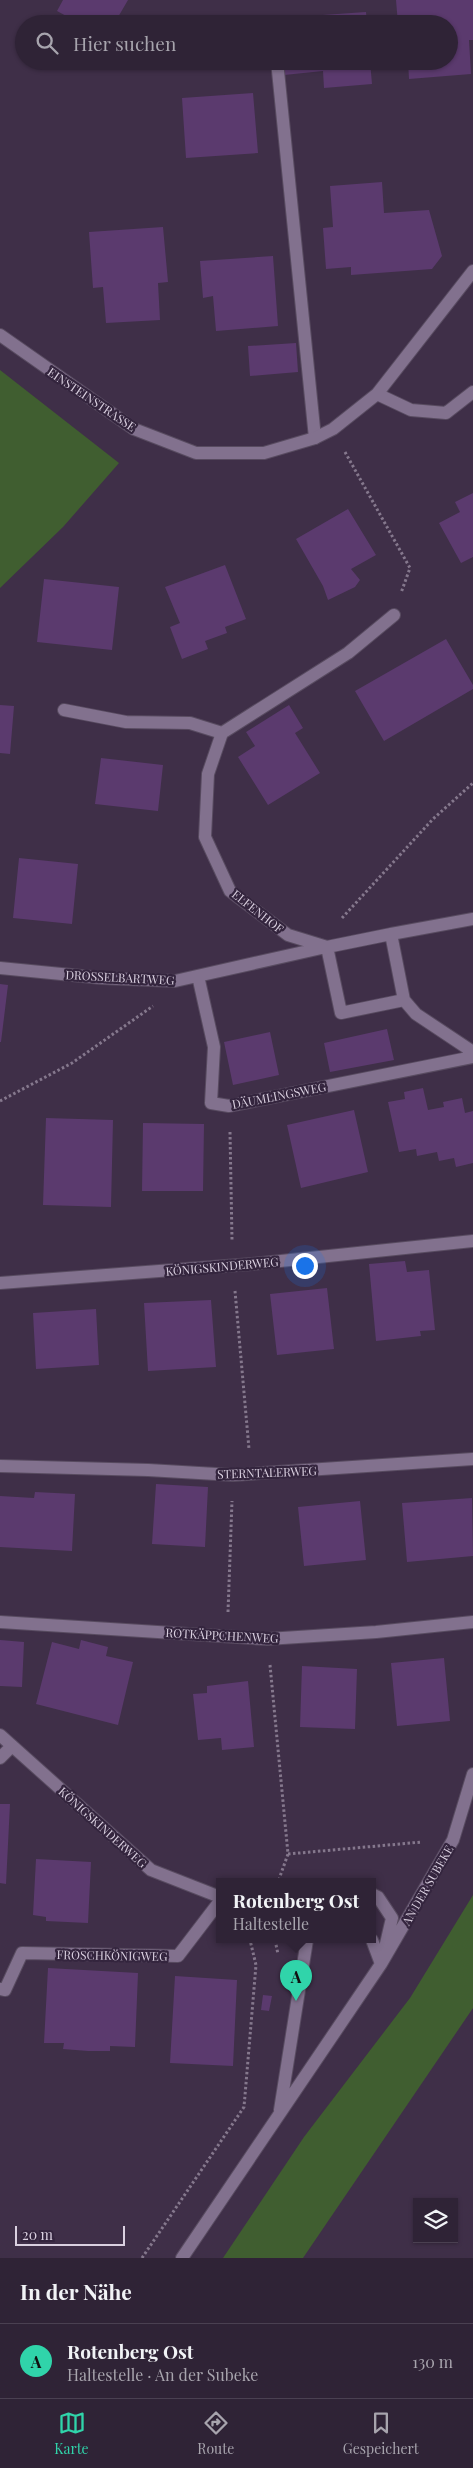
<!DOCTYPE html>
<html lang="de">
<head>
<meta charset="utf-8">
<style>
	body { margin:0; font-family:"Playfair Display",serif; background:#3b2f42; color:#f1f3f6 }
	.controls { position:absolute; right:15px; bottom:15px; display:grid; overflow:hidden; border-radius:0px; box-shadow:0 1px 4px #0004 }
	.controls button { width:45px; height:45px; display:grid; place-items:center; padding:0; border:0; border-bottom:1px solid #4a4051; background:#2f2336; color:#f1f3f6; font:25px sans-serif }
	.scale { position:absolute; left:15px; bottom:12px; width:110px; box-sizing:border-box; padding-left:5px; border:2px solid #dad0e0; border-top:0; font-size:14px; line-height:18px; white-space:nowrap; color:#dad0e0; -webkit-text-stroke:4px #34253e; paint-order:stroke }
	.you { position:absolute; left:304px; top:1265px; width:18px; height:18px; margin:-12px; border:4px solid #fff; border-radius:50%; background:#1a73e8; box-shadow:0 0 0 8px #1a73e833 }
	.badge { display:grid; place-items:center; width:32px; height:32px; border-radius:50%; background:#30d4aa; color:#111; font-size:16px; font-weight:700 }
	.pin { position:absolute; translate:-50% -41px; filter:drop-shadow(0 1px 2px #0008) }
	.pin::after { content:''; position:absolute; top:26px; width:18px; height:15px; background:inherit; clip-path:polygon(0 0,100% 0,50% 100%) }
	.popup { position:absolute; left:216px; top:1878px; width:160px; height:65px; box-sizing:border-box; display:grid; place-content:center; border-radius:0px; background:#2f2336; filter:drop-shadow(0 1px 4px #0005); font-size:16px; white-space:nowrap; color:#a7a4ad }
	.popup b { font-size:19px; color:#f1f3f6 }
	.popup::after { content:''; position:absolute; left:50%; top:100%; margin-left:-10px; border:10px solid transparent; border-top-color:#2f2336 }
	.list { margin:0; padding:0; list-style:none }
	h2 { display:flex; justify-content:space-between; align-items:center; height:65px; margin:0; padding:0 20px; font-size:21px }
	h2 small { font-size:16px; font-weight:400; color:#a7a4ad }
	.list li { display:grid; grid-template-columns:32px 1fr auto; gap:15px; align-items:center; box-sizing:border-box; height:75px; padding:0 20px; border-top:1px solid #4a4051 }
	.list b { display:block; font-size:19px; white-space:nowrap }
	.list p { margin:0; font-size:16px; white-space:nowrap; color:#a7a4ad }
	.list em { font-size:16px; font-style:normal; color:#a7a4ad }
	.icon { flex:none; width:28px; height:28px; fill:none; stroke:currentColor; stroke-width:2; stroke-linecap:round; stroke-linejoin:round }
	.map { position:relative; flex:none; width:473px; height:2258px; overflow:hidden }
	.search { position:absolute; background:#2f2336; box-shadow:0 1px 4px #0004; left:15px; right:15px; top:15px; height:55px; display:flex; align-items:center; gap:12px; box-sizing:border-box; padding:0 18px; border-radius:28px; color:#a7a4ad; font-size:19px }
	.sheet { height:140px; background:#2f2336 }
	nav { display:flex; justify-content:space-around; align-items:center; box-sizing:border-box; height:70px; border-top:1px solid #4a4051; background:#2f2336; font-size:14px; color:#a7a4ad }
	nav a { display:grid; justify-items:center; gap:2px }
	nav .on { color:#30d4aa }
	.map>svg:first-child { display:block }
	.green { fill:#405e30 }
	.building { fill:#5b3a6e }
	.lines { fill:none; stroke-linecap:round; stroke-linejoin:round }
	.service-casing { stroke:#584b60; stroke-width:14 }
	.minor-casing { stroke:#584b60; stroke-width:14 }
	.path { stroke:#85788d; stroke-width:3; stroke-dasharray:2.5 2.5; stroke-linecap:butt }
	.service { stroke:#82718e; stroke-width:12 }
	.minor { stroke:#82718e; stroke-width:12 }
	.labels { text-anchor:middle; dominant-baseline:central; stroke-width:4.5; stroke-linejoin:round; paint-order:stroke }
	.street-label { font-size:12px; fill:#dad0e0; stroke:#34253e }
</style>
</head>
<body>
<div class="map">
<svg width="473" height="2258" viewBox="0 0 473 2258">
	<rect width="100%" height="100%" fill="#3f2f48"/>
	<!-- green -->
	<path class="green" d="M0,370l119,93 -56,64 -63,61z
		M473,1895v113l-170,250h-80l81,-121 106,-139z"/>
	<!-- building -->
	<path class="building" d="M63,0h65l-14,24h-33l-24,-13z
		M396,0h77v40h-4l2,34 -62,5 -1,-18h41v-37h-51z
		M366,12l1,12h-88v-6z
		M282,61h88l2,23 -48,4 -1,-17 -39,4z
		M253,93l5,60 -72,5 -4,-60z
		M382,182l2,31 45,-3 13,46 -10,13 -81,6v-8l-25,2 -3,-41 10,-1 -3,-41z
		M163,227l5,55 -10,1 2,37 -54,3 -3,-36 -10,1 -4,-56z
		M273,256l5,70 -62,5 -3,-35 -10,2 -3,-37z
		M296,343l2,29 -48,4 -2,-30z
		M473,493v64l-12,6 -22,-40 21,-11 -5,-10z
		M348,509l28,46 -25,14 9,11 -5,7 -27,13 -5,-14 -27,-47z
		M225,565l21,54 -21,8 2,6 -22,8 3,8 -26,10 -12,-32 10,-4 -15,-36z
		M44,579l75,8 -7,63 -75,-8z
		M446,639l27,46v4l-89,52 -29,-50z
		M0,705l14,1 -4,48 -10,-1z
		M289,705l14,23 -8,5 25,40 -52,32 -30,-48 17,-11 -9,-14z
		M101,758l62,7 -5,46 -63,-7z
		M19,858l59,6 -6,60 -59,-6z
		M0,984l8,1 -7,57h-1z
		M387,1029l7,31 -64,12 -6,-29z
		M270,1032l9,43 -46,10 -9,-43z
		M423,1088l5,22 16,-3 -1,-5 19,-4 3,15 8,-2v52l-17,4 -2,-9 -15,3 -2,-9 -20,4 -1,-7 -17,3 -11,-50 17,-3 -1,-7z
		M354,1110l14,62 -67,16 -14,-63z
		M46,1118l67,2 -2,87 -68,-2z
		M143,1123l61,1 -1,67h-61z
		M405,1261l2,11 22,-2 6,60 -15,1 1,5 -45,5 -7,-77z
		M327,1288l7,61 -57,6 -7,-61z
		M211,1300l5,67 -68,4 -4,-68z
		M96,1309l3,56 -63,4 -3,-56z
		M156,1484l52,3 -3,60 -53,-3z
		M35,1492l40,2 -3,57 -72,-4v-51l34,2z
		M472,1498l1,58 -66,6 -5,-59z
		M360,1501l6,59 -62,6 -6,-59z
		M0,1640l24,2 -2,45 -22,-1z
		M81,1640l27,7 -2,9 27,6 -15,63 -82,-21 16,-62 27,7z
		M444,1658l6,63 -53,5 -6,-63z
		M302,1666l55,3 -2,60 -55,-2z
		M248,1681l6,66 -32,3 -1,-12 -23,2 -5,-46 14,-1v-7z
		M0,1804h10l-4,80 -6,-1z
		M36,1859l55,3 -3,61 -42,-2v-4l-13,-2z
		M48,1968l90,5 -3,74 -25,-1v5h-22l-25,-2 1,-6h-20z
		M175,1976l62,4 -4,86 -63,-3z
		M263,1995l9,1 -3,15 -8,-1z"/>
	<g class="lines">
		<defs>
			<path id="service" d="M277,61l38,377"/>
			<path id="minor" d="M0,335l134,94 62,24h68l51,-15 18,-9 44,-35 96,-123
				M377,394l34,16 35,3 27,-21
				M64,710l62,12 64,1 32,10
				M391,934l82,-15
				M327,947l-39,-12 -58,-44 -25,-54 3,-63 14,-41 126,-80 46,-38
				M0,968l102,10 73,3 151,-34
				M198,976l16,71 -3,56 18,3 244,-49
				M404,1000l-63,13 -14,-66 64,-13 13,66 12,14 57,38
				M0,1283l252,-19 221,-23
				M0,1466l148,4 85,5 240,-16
				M0,1622l267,17 109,-7 97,-10
				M0,1735l151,135 69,27
				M0,1758l12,-12
				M372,1894l6,3 14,21 -8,34
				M372,1940l9,24
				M0,1989l5,1 17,-37 156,3 42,-55
				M280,2110l27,-170
				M182,2258l199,-294 72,-124 20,-66"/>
		</defs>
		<!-- service casing -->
		<use href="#service" class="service-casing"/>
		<!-- minor casing -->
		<use href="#minor" class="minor-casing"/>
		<!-- path -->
		<path class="path" d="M345,452l65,116 -9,25
			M342,918l91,-99 40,-36
			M0,1101l72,-38 81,-57
			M230,1132l2,108
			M235,1291l14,158
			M228,1612l4,-111
			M270,1665l18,189 -10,28
			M288,1854l134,-12
			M275,1940l3,14
			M142,2258l102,-151 12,-142 -6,-25"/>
		<!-- service -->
		<use href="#service" class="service"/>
		<!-- minor -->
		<use href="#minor" class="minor"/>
	</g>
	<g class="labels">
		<!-- street labels -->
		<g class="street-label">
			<text transform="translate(92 399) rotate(34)">EINSTEINSTRASSE</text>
			<text transform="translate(258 911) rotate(38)">ELFENHOF</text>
			<text transform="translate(120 977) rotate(3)">DROSSELBARTWEG</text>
			<text transform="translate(279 1095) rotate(-11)">DÄUMLINGSWEG</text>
			<text transform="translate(222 1266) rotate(-5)">KÖNIGSKINDERWEG</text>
			<text transform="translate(267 1472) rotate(-2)">STERNTALERWEG</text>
			<text transform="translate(222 1635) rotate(3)">ROTKÄPPCHENWEG</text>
			<text transform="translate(103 1827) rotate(42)">KÖNIGSKINDERWEG</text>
			<text transform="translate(427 1885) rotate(-60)">AN DER SUBEKE</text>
			<text transform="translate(112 1955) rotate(1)">FROSCHKÖNIGWEG</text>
		</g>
	</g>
</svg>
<div class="controls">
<button><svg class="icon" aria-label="layers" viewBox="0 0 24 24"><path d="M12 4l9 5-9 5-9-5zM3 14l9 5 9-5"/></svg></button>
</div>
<div class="scale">20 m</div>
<div class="you"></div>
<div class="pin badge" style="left:296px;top:2001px">A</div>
<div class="popup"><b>Rotenberg Ost</b>Haltestelle</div>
<div class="search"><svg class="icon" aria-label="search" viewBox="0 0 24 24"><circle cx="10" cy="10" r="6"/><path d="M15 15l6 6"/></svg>Hier suchen</div>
</div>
<section class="sheet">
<h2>In der Nähe<small></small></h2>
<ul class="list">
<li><span class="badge">A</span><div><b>Rotenberg Ost</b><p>Haltestelle · An der Subeke</p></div><em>130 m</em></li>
</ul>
</section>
<nav>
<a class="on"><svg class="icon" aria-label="map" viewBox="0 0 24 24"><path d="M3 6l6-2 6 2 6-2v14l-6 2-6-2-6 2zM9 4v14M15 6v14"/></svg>Karte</a>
<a><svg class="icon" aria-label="directions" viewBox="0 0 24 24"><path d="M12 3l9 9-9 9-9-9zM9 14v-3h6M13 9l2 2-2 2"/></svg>Route</a>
<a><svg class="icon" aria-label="saved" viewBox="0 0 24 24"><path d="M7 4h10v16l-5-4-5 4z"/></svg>Gespeichert</a>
</nav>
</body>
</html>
